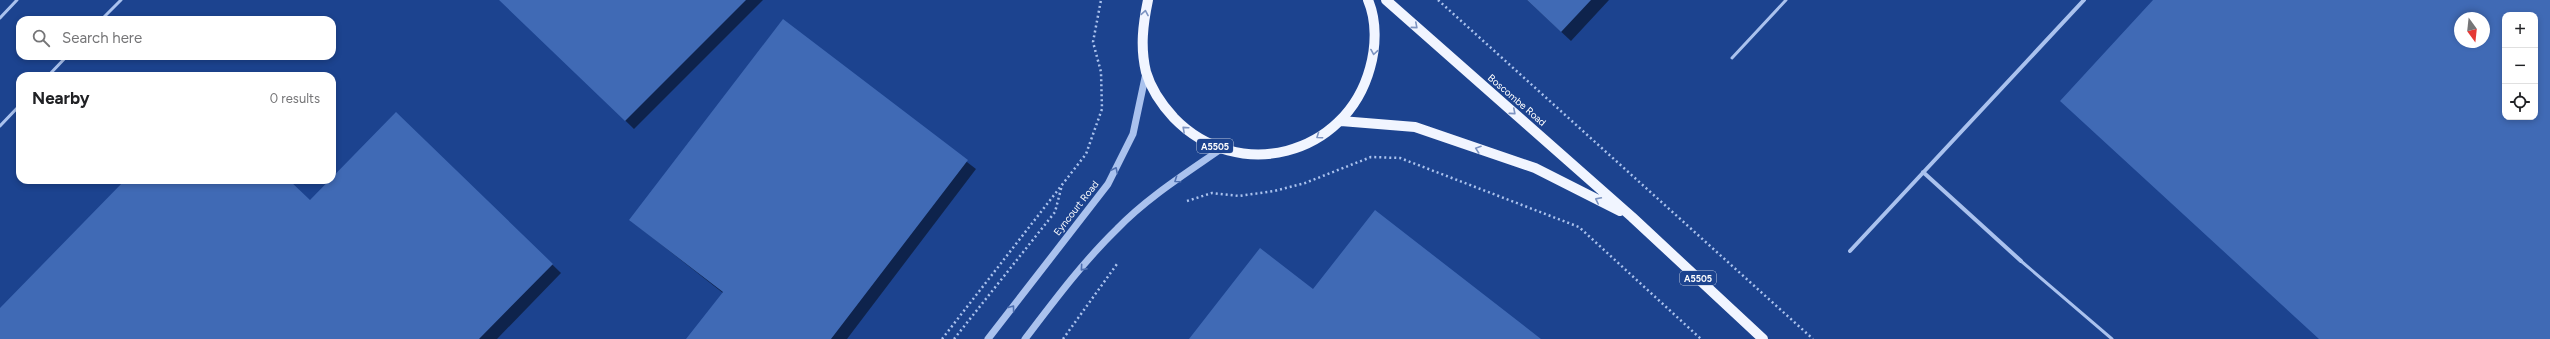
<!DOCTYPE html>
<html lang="en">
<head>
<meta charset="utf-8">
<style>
	body { margin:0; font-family:Figtree,sans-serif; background:#f6f6f6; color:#202124 }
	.controls { position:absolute; right:12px; top:12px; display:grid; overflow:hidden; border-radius:8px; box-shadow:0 2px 6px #0003 }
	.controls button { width:36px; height:36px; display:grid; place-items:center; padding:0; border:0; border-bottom:1px solid #e0e0e0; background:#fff; color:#202124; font:20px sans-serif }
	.compass { position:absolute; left:2454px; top:12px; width:36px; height:36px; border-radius:50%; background:#fff; box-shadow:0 2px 6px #0003; rotate:165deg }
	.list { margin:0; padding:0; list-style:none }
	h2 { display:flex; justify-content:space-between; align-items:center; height:52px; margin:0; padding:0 16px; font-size:17px }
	h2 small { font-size:13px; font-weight:400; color:#757577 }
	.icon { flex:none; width:22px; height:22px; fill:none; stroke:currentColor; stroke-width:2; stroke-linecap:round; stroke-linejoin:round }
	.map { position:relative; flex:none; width:2550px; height:339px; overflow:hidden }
	.search { position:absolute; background:#fff; box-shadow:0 2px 6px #0003; left:16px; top:16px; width:320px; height:44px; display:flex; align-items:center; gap:10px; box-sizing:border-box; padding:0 14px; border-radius:12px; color:#757577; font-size:15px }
	.panel { position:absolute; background:#fff; box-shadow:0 2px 6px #0003; left:16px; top:72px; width:320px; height:112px; border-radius:12px }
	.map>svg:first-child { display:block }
	.shadow { fill:#0007 }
	.building { fill:#406ab5; fill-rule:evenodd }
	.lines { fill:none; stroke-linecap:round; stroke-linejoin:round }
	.path { stroke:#aac2ee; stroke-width:2.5; stroke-dasharray:2 3; stroke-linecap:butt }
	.service { stroke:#aac2ee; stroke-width:3 }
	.minor { stroke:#aac2ee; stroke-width:4 }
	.tertiary { stroke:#aac2ee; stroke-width:7 }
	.primary { stroke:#f1f5ff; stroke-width:10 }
	.oneway { stroke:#7c93c1 }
	.oneway2 { stroke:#4e6fb0 }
	.labels { text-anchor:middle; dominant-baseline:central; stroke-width:3; stroke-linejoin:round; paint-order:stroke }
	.shield { fill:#1c438f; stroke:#bbc7dd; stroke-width:1 }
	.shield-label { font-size:9px; font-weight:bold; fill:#fff }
	.street-label { font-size:10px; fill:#fff; stroke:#1c438f }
</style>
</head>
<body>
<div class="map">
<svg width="2550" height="339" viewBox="0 0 2550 339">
	<rect width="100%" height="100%" fill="#1c438f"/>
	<!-- shadow -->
	<path class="shadow" d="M501,0h262l-129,129z
		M1527,0h82l-38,41z
		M783,20l193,149 -129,170h-159l35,-46 -93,-73z
		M396,113l165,160 -64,66h-497v-30l126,-129h162l22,22z"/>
	<!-- building -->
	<path class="building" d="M499,0h247l-121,121z
		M1527,0h64l-30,32z
		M2153,0h397v339h-231l-259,-238zM2505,15h30v102h-30zM2460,18h24v24h-24z
		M783,19l185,141 -137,179h-145l37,-47 -94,-72z
		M396,112l157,152 -74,75h-479v-31l125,-128h164l21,20z
		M1375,210l166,129h-352l71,-91 53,41z"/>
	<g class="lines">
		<!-- path -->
		<path class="path" d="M1438,0l375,339
			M1187,201l25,-8 27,3 35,-5 31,-8 66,-26 29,1 179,69 122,112
			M942,339l144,-185 16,-45 -1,-37 -8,-30 8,-42
			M954,339l101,-127 7,-27
			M1063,339l54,-75"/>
		<!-- service -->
		<path class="service" d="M0,18l17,-18
			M101,20l20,-20
			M1732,58l54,-58
			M48,76l19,-20
			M0,126l20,-21
			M2021,261l91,78"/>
		<!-- minor -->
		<path class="minor" d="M1923,172l98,89
			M1850,251l234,-251"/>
		<!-- tertiary -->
		<path class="tertiary" d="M988,339l120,-155 25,-50 13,-61
			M1025,339c29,-38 58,-77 92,-110 30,-31 68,-55 104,-80"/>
		<!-- primary -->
		<path class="primary" d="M1148,0c-5,24 -8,47 -2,72 5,17 16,33 28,46 64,66 172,38 196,-50 6,-21 7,-47 -2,-68
			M1386,0l246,217 131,122
			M1341,121l74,6 120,41 85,43"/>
	</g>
	<!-- one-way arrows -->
	<defs><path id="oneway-chevron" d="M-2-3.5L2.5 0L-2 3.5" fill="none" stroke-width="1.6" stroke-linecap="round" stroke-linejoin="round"/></defs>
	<g class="oneway">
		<use href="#oneway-chevron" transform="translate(1145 13) rotate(-80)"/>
		<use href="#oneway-chevron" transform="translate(1415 26) rotate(41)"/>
		<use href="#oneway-chevron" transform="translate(1374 52) rotate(99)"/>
		<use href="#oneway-chevron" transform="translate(1513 112) rotate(41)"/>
		<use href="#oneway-chevron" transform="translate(1185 129) rotate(-138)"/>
		<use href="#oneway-chevron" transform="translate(1319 136) rotate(145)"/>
		<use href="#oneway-chevron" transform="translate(1478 149) rotate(-161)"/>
		<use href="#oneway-chevron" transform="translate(1598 200) rotate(-153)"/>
	</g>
	<g class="oneway2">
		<use href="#oneway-chevron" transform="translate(1115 170) rotate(-63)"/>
		<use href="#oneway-chevron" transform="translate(1177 180) rotate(145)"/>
		<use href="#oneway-chevron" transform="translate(1083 268) rotate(131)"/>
		<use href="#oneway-chevron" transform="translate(1012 308) rotate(-53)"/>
	</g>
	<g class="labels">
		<!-- shield labels -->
		<g class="shield">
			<rect x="1197" y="139" width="36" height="14" rx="3"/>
			<rect x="1680" y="271" width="36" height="14" rx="3"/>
		</g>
		<g class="shield-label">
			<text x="1215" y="146">A5505</text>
			<text x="1698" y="278">A5505</text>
		</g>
		<!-- street labels -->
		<g class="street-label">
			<text transform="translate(1517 100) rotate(41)">Boscombe Road</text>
			<text transform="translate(1076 208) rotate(-52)">Eyncourt Road</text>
		</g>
	</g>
</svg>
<div class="controls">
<button>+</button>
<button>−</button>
<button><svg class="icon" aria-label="locate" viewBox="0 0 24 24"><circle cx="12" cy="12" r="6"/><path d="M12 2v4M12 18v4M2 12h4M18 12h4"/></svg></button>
</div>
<svg class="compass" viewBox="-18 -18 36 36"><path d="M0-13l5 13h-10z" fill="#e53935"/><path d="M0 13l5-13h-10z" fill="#757577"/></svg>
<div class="search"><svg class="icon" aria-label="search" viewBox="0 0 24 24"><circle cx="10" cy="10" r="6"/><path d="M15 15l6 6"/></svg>Search here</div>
<section class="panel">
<h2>Nearby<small>0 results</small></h2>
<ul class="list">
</ul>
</section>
</div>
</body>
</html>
